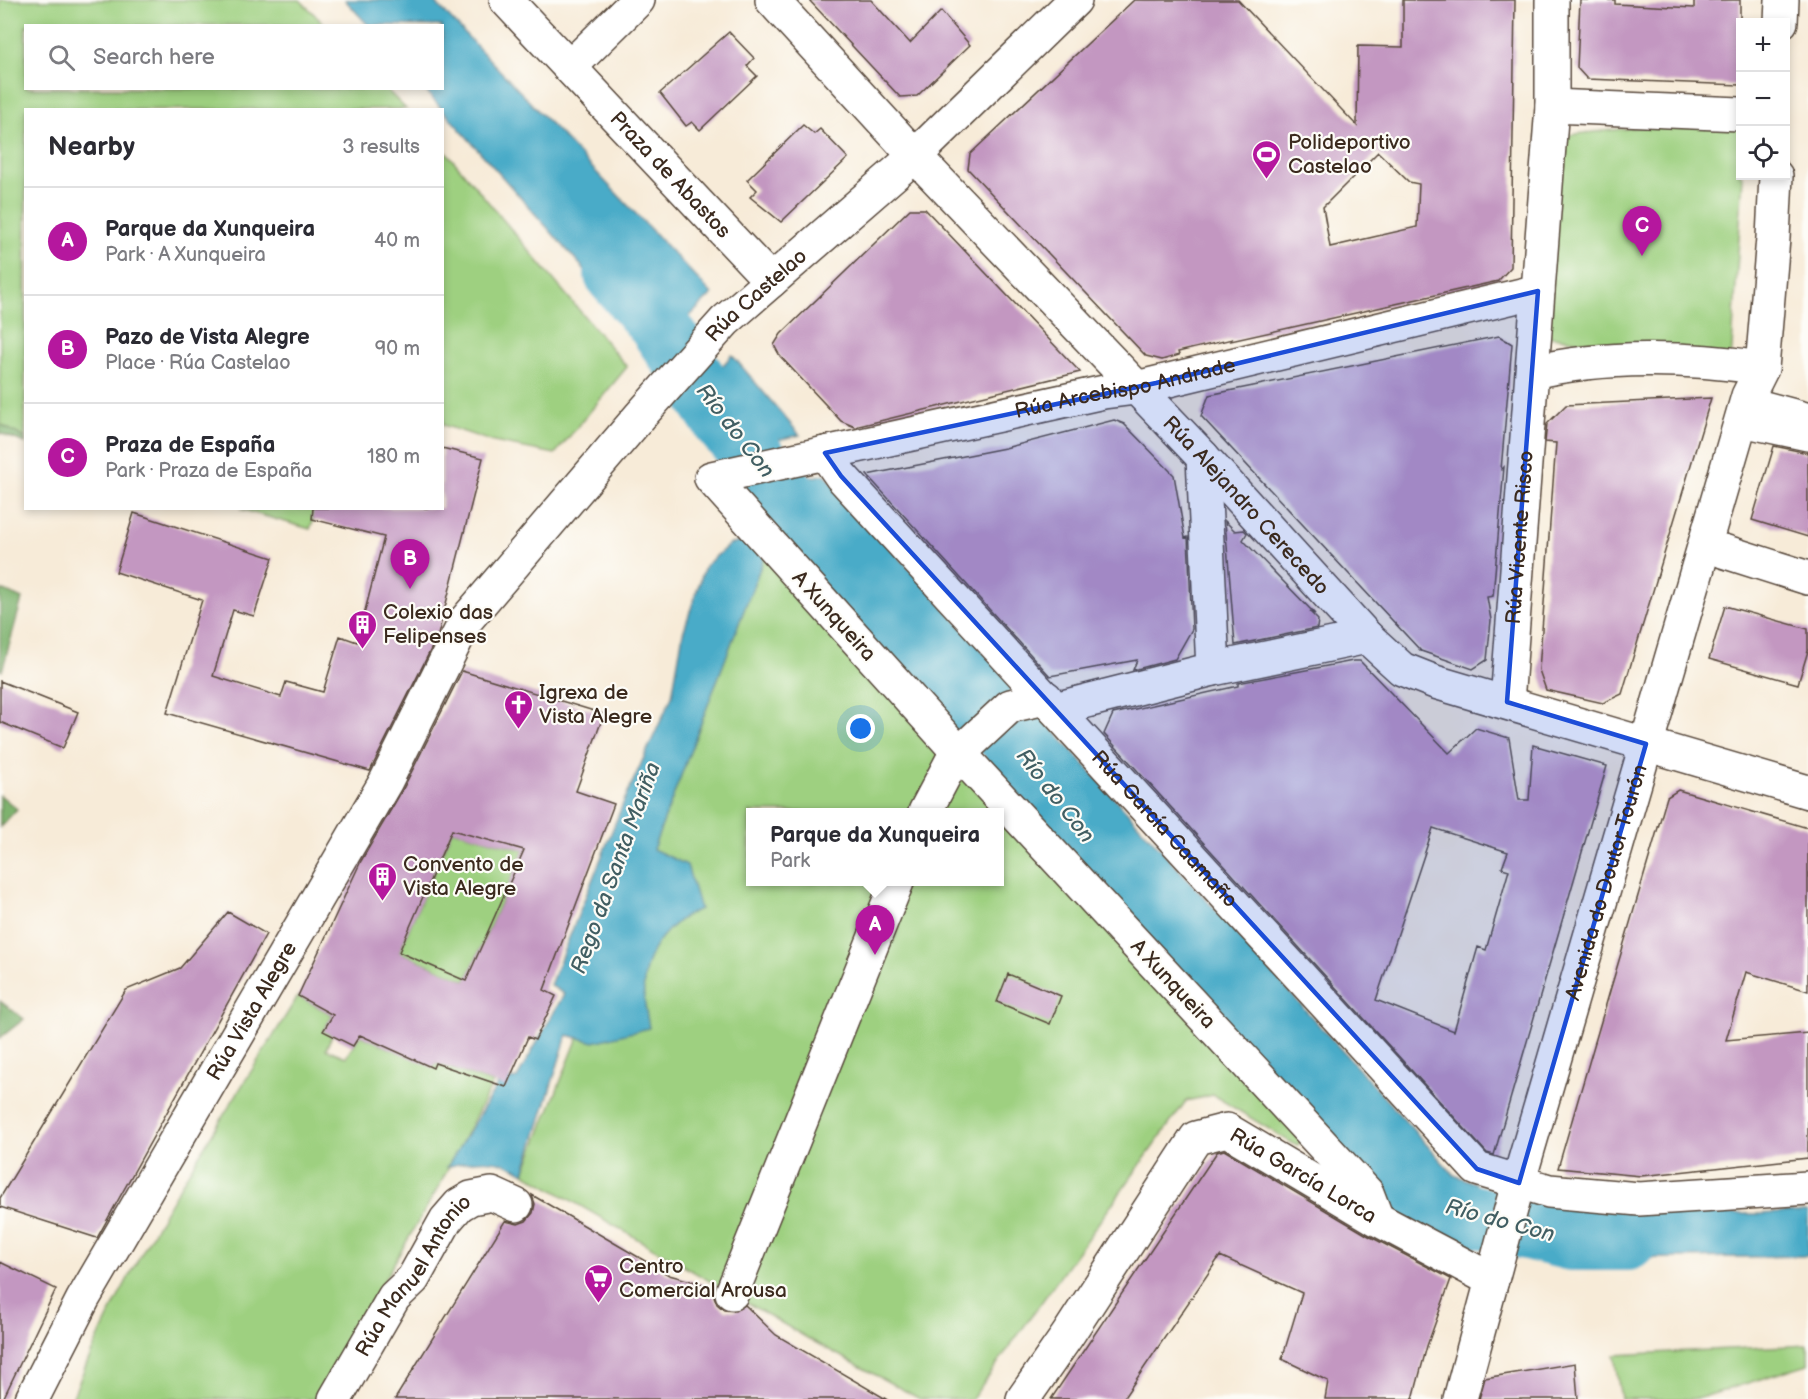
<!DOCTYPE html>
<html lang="en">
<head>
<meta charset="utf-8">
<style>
	body { margin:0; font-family:"Balsamiq Sans",sans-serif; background:#f2f2f3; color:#2b2b33 }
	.controls { position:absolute; right:18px; top:18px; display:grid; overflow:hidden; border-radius:0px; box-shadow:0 3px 9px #0003 }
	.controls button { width:54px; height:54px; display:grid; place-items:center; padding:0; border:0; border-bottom:2px solid #e1e1e2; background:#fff; color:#2b2b33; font:30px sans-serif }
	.you { position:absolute; left:861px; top:729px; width:21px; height:21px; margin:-15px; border:4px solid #fff; border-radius:50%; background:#1a73e8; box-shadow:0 0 0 9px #1a73e833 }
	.badge { display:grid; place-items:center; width:39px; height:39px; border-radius:50%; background:#b5179e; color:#fff; font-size:20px; font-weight:700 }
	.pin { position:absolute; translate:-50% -50px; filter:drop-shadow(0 2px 3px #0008) }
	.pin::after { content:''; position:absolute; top:32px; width:21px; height:18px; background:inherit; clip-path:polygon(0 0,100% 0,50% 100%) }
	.popup { position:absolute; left:746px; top:808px; width:258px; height:78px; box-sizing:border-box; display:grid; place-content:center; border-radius:0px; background:#fff; filter:drop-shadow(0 2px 4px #0005); font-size:20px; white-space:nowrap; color:#7c7c81 }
	.popup b { font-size:22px; color:#2b2b33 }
	.popup::after { content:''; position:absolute; left:50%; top:100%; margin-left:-12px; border:12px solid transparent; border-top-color:#fff }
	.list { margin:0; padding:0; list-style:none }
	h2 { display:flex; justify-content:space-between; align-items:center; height:78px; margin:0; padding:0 24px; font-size:26px }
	h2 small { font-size:20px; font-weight:400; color:#7c7c81 }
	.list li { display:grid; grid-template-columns:39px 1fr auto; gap:18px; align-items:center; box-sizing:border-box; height:108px; padding:0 24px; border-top:2px solid #e1e1e2 }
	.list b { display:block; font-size:22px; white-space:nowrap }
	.list p { margin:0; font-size:20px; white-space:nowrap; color:#7c7c81 }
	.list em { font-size:20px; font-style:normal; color:#7c7c81 }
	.icon { flex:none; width:33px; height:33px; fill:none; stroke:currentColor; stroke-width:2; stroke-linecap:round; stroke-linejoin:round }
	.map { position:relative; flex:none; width:1808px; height:1399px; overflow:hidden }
	.search { position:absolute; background:#fff; box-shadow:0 3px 9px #0003; left:24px; top:24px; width:420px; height:66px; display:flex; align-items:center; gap:15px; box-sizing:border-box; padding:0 21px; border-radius:0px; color:#7c7c81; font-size:22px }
	.panel { position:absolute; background:#fff; box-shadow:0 3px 9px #0003; left:24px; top:108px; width:420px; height:402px; border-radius:0px }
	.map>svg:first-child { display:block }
	.green { fill:#9ed080; stroke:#6c7d4f; stroke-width:1.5; fill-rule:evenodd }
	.forest { fill:#7eb26e; stroke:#5c6e46; stroke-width:1.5 }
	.water { fill:#49abc8; stroke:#426a73; stroke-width:1.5 }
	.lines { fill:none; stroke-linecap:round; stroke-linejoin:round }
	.river { stroke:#49abc8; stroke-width:62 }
	.building { fill:#c397c1; fill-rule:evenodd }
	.lane-casing { stroke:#57473a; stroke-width:21 }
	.street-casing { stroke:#57473a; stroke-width:36 }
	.lane { stroke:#fff; stroke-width:18 }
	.street { stroke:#fff; stroke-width:33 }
	.marked { fill:#1d4ed8; fill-opacity:0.2; stroke:#1d4ed8; stroke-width:4.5; stroke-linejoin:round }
	.labels { text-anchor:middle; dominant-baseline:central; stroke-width:4.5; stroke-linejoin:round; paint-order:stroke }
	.poi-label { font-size:21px; fill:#3b2a1e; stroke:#fdfcf7; text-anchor:start }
	.street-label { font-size:21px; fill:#3b2a1e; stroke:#fdfcf7 }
	.water-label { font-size:22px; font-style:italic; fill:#415e62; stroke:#fdfcf7 }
</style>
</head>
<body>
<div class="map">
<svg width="1808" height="1399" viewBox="0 0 1808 1399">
	<rect width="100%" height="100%" fill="#fdfcf7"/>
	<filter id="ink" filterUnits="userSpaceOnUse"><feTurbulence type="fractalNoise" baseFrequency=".0167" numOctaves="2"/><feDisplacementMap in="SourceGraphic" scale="12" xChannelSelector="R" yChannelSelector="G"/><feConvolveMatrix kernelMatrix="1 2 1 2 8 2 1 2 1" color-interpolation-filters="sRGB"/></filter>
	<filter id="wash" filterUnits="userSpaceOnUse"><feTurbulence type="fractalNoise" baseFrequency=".008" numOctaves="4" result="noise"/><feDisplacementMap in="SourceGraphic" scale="24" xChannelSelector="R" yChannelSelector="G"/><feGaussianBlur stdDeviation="1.35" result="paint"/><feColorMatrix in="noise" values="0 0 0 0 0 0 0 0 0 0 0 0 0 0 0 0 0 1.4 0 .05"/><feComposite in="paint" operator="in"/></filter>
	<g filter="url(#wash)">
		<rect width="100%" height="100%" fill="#f7ebd8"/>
		<!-- green -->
		<path class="green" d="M0,0h300l25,25 -299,1v62l360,1 20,20 -380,1 -1,333 -25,-10z
			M1740,116v60h3l-12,187 -185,-27 3,-199z
			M442,147l185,220 -72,87 -61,-12 -51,-17z
			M240,509h77l-7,20z
			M765,555l543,578 -11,13 -84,-51 -27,6 -214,298h-52l-111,-60 -285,-166 129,-324zM750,812h250v70h-250z
			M452,830l72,20 -58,131 -67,-29z
			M298,996l35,19 -9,15 8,5 -6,14 20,8 14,-22 73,32 2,-4 58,20 -54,103 -124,213h-243c56,-143 146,-272 226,-403z
			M1808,1345v19l-111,35h-76l-7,-44z"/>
		<!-- forest -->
		<path class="forest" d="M0,424l25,14v5l-25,-10z
			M0,589l22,10 -20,72 -2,-1z
			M0,795l17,14 -17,18z
			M0,1001l24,18 -24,19z"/>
		<!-- water -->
		<path class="water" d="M345,0h88l279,294 -56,56 -232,-261 18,-1v-62l-74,-1z
			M732,355l68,80 -87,19 -17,-58z
			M825,474l190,213 -57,49 -219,-242z
			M749,539l16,16 -112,294 34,16 13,44c-29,11 -54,40 -56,73 -2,15 3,32 5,46l-55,14 -27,-7 -43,138c-25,-17 -49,-14 -77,-6l53,-86 17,-3 47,-84 -14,-9 74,-184 48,-105 11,-63 22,-67 25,-22z
			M1039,714l415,461 22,8 -15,61 -46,-20 -28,-22 -408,-438z
			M1550,1206l36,5 172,3 50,-3v45l-273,4z"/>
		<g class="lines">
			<!-- river -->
			<path class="river" d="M615,274l41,47 70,104 107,125
				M946,673l86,88 31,45
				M1390,1182l56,27 125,31h56"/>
		</g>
		<g id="blocks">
			<!-- building -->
			<path class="building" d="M809,0h62l39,43 31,-32 29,34 -53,51 -17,1z
				M1134,0h104l119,126 1,-80 45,1v-47h112l-4,267 -13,14 -267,60 1,-2 -54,13 1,3 -17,5 -16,-4 -178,-187 2,-15zM1378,152l31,30 10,2 -2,43 -87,20 -7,-40z
				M1580,0h35v4l79,4v-8h46v85l-153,-6 -10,-11z
				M729,32l25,26 -7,8 10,10 -57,54 -8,-8 -6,4 -26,-33z
				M803,125l11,9 6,-5 28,29 -67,64 -31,-25 7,-7 -10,-10z
				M910,209h15l155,163 -225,55 -14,-6 -61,-65 -6,-11 7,-11z
				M1499,336l13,8 -11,126 3,-3 -11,129 -6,1 4,23 -4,40 -14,9 -52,-18 -220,-235 8,-21z
				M1711,398l-89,296 -19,9 -57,-13 -7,-20 17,-227 -11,-1 2,-18 19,-19z
				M1114,420l10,4 50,51 11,63 3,-1 4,92 -17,30 -42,11 4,-10 -87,16 -183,-201 138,-27z
				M1774,446l34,7v84l-56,-17z
				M442,448l41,10 -45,177 -68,136 -203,-58 35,-113 -86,-28 18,-59 139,45 -19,58 -21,-6 -20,66 68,21 5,-15 37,10 17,-56 17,6 27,-105 -72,-18 1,-11h129z
				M1225,521l10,10 9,-1 3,3 -4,7 72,74 -5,-2 8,8 -1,8 -82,17z
				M1725,606l83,23v22l-10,33 -89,-25z
				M1353,661h7l89,92 27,-25 33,10 10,62h10l4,-55 74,21 -113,389 -7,-2 -383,-419 9,-20 125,-28v-3zM1433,828l75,24 -6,16 7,2 -23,80 -8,-3 -24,84 -78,-31z
				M462,671l142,43 -28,77 38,13 -70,186 12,6 -21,44 -7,-3 -22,50 -71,-24 -2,5 -73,-33 -7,11 -30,-15 10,-16 -35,-19 63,-135 42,-72zM452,830l72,20 -58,131 -67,-29z
				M0,681l78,31 -15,36 -63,-26z
				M1678,790l130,38v163l-62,-19 -20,68 82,-7v125l-167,18 -83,-8 109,-371z
				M228,912l38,22 -169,304 -97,-31v-9l126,-208 54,-22z
				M1008,974l53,22 -11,28 -53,-22z
				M1224,1150l143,85 84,44 -24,67 -14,53h-88l3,-18 -46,-22 20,-66 -82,-37 -97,143h-72l166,-247z
				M532,1195l137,80 45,12v9l3,8 7,6 11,1 10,-6 31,30 110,64h-491l110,-178 13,3 8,-3 7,-8 2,-9z
				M0,1262l56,27 -53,110h-3z
				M1575,1363l3,36h-99l6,-21z"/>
		</g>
	</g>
	<g filter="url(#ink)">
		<use href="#blocks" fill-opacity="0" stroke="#57473a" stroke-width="1.5"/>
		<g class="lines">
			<defs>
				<path id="lane" d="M1748,396l60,16"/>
				<g id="street">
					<path id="s1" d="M506,0l265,281"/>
					<path id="s2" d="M772,0l143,156 288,301 164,180 35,32 33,13 373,110"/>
					<path d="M1781,22l1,-22"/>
					<path d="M570,67l68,-67"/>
					<path d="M1552,106l188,8"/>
					<path d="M1533,372c72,-17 155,-15 229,-4"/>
					<path d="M1742,420l66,14"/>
					<path id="s3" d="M825,453l16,23 636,693 72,22 90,8 169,-11"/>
					<path d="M1203,457l10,212"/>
					<path d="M1723,551l85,27"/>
					<path id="s4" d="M1507,702l45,-596v-106"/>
					<path d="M1055,709l158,-40 154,-32"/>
					<path d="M925,812l28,-53 57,-53 36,-8"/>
					<path id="s5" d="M1377,1219l-10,-26 -408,-440 -248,-275 393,-86 32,-4 402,-97"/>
					<path d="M732,1293l165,-411"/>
					<path id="s6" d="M32,1399l51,-100 303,-518 80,-161 175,-205 84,-94 190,-165 160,-156"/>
					<path id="s7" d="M335,1399l59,-102 19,-18 33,-59 13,-15 12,-7 21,-4 24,11"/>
					<path id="s8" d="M1023,1399l44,-63 129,-198 31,-8 150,89 115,61"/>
					<path id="s9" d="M1460,1399l57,-212 231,-791 14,-28 11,-130 3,-62"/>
				</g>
			</defs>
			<!-- lane casing -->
			<use href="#lane" class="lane-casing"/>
			<!-- street casing -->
			<use href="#street" class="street-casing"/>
			<!-- lane -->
			<use href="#lane" class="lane"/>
			<!-- street -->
			<use href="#street" class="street"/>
		</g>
	</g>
	<!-- marked area -->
	<path class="marked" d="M1538,291l-31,411 139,42 -127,439 -42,-14 -636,-693 -16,-23 331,-70z"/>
	<!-- icons -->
	<defs>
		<symbol id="stadium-pin" viewBox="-11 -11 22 30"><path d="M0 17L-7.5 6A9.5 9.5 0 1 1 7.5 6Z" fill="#b5179e" stroke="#fdfcf7"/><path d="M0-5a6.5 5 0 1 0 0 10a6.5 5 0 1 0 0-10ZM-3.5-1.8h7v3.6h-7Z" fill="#fff"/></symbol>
		<symbol id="building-pin" viewBox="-11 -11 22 30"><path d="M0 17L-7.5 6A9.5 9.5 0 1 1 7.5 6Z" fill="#b5179e" stroke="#fdfcf7"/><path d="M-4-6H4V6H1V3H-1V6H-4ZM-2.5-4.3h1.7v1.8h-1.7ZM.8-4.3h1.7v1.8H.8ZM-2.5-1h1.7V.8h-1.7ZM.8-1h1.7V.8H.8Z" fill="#fff"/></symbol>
		<symbol id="church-pin" viewBox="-11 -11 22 30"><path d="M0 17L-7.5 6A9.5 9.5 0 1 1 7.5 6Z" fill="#b5179e" stroke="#fdfcf7"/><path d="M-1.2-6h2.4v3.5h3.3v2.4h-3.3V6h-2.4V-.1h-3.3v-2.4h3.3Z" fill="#fff"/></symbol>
		<symbol id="supermarket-pin" viewBox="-11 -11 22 30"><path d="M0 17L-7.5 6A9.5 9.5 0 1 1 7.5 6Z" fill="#b5179e" stroke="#fdfcf7"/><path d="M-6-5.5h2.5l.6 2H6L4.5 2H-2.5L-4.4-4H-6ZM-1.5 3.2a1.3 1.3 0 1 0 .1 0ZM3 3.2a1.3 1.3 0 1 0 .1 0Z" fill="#fff"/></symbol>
	</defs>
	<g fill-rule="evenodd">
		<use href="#stadium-pin" x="1250" y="138" width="33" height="45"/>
		<use href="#building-pin" x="346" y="608" width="33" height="45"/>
		<use href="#church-pin" x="502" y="688" width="33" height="45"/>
		<use href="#building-pin" x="366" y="860" width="33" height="45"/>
		<use href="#supermarket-pin" x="582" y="1262" width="33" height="45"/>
	</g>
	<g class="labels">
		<!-- poi labels -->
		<g class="poi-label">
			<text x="1288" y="142">Polideportivo<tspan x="1288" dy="24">Castelao</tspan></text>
			<text x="383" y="612">Colexio das<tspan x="383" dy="24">Felipenses</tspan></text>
			<text x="539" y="692">Igrexa de<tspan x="539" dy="24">Vista Alegre</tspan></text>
			<text x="403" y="864">Convento de<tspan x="403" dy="24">Vista Alegre</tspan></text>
			<text x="619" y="1266">Centro<tspan x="619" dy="24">Comercial Arousa</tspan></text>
		</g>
		<!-- street labels -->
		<g class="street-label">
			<text stroke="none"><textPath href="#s1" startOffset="240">Praza de Abastos</textPath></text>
			<text stroke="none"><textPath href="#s6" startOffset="1328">Rúa Castelao</textPath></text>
			<text stroke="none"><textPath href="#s5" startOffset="1422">Rúa Arcebispo Andrade</textPath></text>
			<text stroke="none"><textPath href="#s2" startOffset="693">Rúa Alejandro Cerecedo</textPath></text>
			<text stroke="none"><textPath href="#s4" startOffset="165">Rúa Vicente Risco</textPath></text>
			<text transform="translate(834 616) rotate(48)">A Xunqueira</text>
			<text stroke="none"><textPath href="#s3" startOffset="507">Rúa García Caamaño</textPath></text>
			<text stroke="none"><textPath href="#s9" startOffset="537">Avenida do Doutor Tourón</textPath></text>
			<text transform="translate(1173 984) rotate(47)">A Xunqueira</text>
			<text stroke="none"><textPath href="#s6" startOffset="446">Rúa Vista Alegre</textPath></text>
			<text stroke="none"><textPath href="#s8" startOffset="434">Rúa García Lorca</textPath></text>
			<text stroke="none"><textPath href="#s7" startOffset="147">Rúa Manuel Antonio</textPath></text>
		</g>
		<!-- water labels -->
		<g class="water-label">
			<text transform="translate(735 431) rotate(52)">Río do Con</text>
			<text transform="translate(1055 796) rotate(52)">Río do Con</text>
			<text transform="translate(616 868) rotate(-70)">Rego da Santa Mariña</text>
			<text transform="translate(1500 1221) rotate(15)">Río do Con</text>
		</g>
	</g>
</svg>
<div class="controls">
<button>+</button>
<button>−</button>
<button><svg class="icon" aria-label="locate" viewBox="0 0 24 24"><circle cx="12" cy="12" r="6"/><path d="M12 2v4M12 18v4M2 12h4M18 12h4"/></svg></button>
</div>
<div class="you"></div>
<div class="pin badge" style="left:875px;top:955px">A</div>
<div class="popup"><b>Parque da Xunqueira</b>Park</div>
<div class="pin badge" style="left:410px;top:589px">B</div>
<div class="pin badge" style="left:1642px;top:256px">C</div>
<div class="search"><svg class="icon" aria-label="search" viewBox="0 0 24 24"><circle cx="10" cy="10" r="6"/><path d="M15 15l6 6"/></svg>Search here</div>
<section class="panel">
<h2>Nearby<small>3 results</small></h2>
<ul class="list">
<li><span class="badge">A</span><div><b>Parque da Xunqueira</b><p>Park · A Xunqueira</p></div><em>40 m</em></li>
<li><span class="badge">B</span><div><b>Pazo de Vista Alegre</b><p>Place · Rúa Castelao</p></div><em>90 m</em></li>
<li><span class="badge">C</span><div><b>Praza de España</b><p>Park · Praza de España</p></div><em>180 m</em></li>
</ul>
</section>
</div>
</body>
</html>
